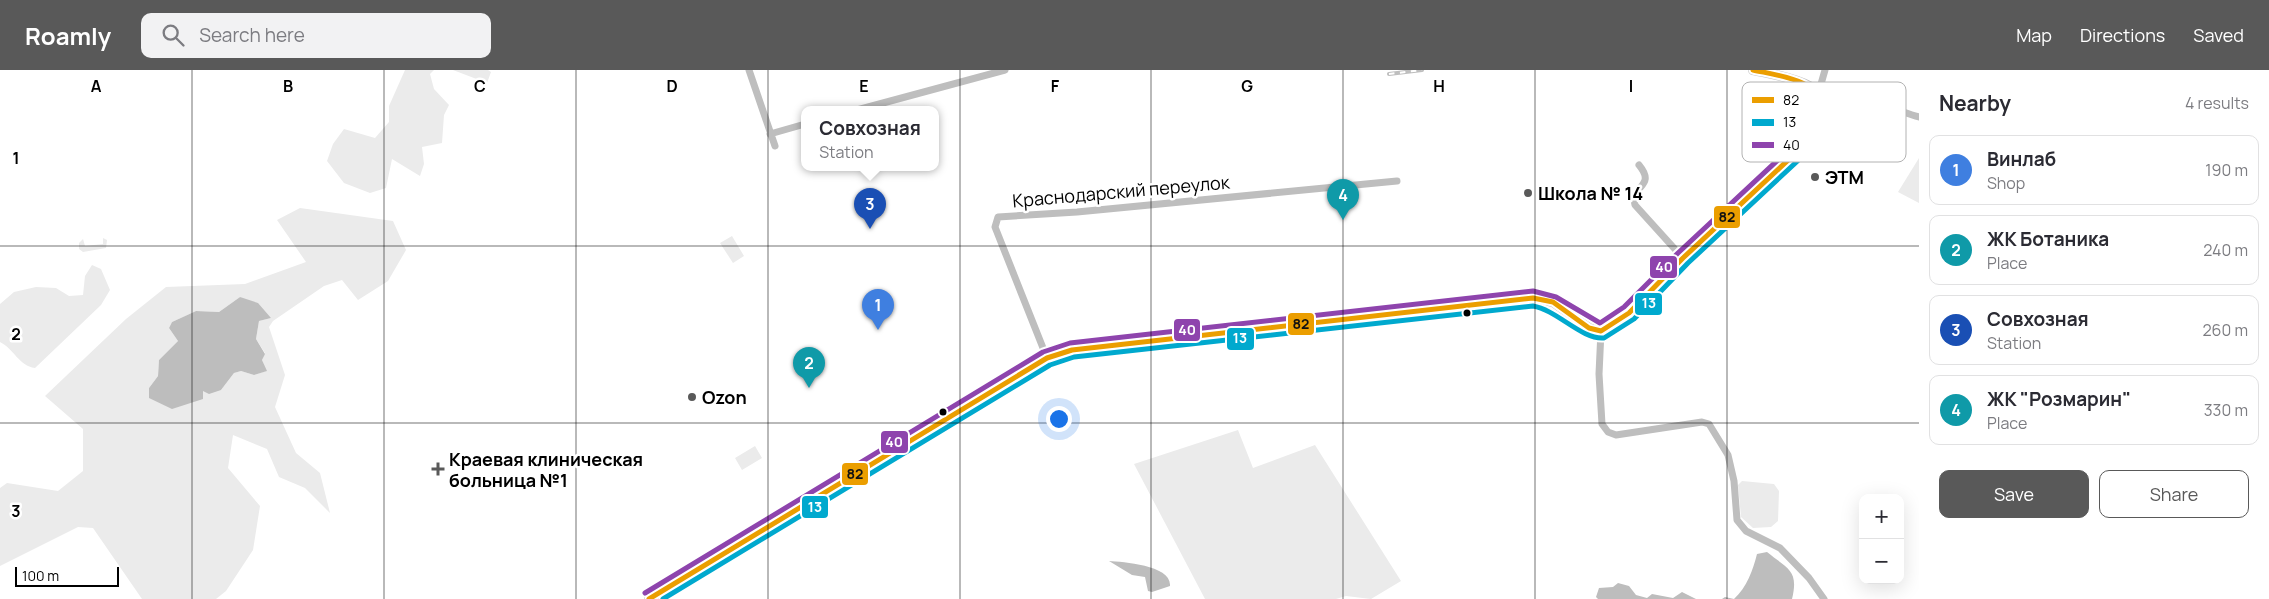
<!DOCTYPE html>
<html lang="en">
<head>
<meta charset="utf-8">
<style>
	body { margin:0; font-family:Manrope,sans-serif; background:#f2f2f3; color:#2b2b33 }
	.controls { position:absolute; right:15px; bottom:15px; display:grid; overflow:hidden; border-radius:10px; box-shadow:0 5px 20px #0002 }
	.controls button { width:45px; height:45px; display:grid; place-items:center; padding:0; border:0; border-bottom:1px solid #e1e1e2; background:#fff; color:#2b2b33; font:25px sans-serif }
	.scale { position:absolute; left:15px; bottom:12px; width:104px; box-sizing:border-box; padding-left:5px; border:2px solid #000; border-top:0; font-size:14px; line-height:18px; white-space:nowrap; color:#000; -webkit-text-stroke:4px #fff; paint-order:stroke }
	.you { position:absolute; left:1058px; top:348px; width:18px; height:18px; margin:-12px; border:4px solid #fff; border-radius:50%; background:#1a73e8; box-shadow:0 0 0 8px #1a73e833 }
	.badge { display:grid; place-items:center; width:32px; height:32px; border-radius:50%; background:#595959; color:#fff; font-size:16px; font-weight:700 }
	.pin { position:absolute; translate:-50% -41px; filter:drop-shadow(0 1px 2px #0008) }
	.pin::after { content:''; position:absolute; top:26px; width:18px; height:15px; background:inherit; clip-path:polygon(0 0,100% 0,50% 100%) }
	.popup { position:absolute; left:801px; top:36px; width:138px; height:65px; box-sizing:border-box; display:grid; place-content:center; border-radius:10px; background:#fff; filter:drop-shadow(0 1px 4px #0005); font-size:16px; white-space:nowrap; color:#7c7c81 }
	.popup b { font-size:19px; color:#2b2b33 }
	.popup::after { content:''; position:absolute; left:50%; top:100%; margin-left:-10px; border:10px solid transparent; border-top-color:#fff }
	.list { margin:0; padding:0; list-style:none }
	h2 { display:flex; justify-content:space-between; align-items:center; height:65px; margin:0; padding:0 20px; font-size:21px }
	h2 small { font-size:16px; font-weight:400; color:#7c7c81 }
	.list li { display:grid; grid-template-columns:32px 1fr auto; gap:15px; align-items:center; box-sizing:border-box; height:70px; margin:0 10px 10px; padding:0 10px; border:1px solid #e1e1e2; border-radius:10px }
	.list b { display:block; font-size:19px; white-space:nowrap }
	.list p { margin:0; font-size:16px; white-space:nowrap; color:#7c7c81 }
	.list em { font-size:16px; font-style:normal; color:#7c7c81 }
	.actions { display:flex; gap:10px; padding:15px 20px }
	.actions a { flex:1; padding:11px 0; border:1px solid #595959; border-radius:10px; text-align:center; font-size:18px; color:#595959 }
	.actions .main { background:#595959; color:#fff }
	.icon { flex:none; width:28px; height:28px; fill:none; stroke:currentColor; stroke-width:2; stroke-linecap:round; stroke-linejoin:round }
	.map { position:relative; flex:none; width:1919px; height:529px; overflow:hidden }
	header { display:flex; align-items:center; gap:30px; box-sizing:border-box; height:70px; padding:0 25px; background:#595959; color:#fff }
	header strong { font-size:24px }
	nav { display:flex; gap:28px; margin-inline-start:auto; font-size:18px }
	.search { width:350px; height:45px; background:#f2f2f3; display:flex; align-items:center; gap:12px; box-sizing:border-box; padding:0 18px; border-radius:10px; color:#7c7c81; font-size:19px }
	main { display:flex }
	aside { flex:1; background:#fff }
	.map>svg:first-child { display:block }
	.green { fill:#ebebeb; fill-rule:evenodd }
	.water { fill:#bdbdbd }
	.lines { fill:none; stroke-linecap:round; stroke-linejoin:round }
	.street { stroke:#bebebe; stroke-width:7 }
	.secondary { stroke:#c2c2c2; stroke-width:10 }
	.rail-casing { stroke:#bebebe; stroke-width:4 }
	.rail { stroke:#fff; stroke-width:2; stroke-dasharray:5.5; stroke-linecap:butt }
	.bus-1-casing { stroke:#fff; stroke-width:9 }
	.bus-2-casing { stroke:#fff; stroke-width:9 }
	.bus-3-casing { stroke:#fff; stroke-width:9 }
	.bus-1 { stroke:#eb9e00; stroke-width:5 }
	.bus-2 { stroke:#00a9ce; stroke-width:5 }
	.bus-3 { stroke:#8e44ad; stroke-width:5 }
	.grid { fill:none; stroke:#000; stroke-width:1; stroke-opacity:0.55 }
	.poi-dot { fill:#595959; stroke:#fff; stroke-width:2 }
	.bus-dot { fill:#000; stroke:#fff; stroke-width:2 }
	.labels { text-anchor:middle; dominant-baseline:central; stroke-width:5; stroke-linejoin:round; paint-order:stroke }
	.poi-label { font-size:18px; font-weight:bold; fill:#000; stroke:#fff; text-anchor:start }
	.street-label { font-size:18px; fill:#000; stroke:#fff }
	.key { fill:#fff; stroke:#b2b2b2; stroke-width:1 }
	.key-label { font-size:14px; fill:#000 }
	.grid-label { font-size:16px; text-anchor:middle; font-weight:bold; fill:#000; stroke:#fff; stroke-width:5; stroke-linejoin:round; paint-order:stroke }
	.line-badge { stroke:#fff; stroke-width:2 }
	.badge-label { font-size:14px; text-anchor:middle; font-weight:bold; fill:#fff }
	.pale-badge-label { font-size:14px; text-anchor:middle; font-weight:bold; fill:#111 }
</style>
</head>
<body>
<header>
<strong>Roamly</strong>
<div class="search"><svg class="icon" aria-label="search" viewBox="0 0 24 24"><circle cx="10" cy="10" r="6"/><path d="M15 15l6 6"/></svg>Search here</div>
<nav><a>Map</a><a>Directions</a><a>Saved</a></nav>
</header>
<main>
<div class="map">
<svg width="1919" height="529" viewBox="0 0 1919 529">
	<rect width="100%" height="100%" fill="#fff"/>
	<!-- green -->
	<path class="green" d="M405,0h29l-4,4 4,15 15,16 -5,10 -2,28 -20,4 2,17 -4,12 -28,-17 -6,29 -16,5 -26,-10 -17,-22 6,-17 11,-15 31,9 14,-16v-16z
		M453,0h35l3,2 -4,11z
		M1919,88v45l-21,-11z
		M300,138l93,13 13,29 -18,31 -30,19 -16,-20 -18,6 -51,35 -4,6 16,48 -10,32 21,46 24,20 10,40 -25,-25 -26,-11 -12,-28 -34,-14 -5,33 32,38 -7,44 -27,41 -10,8h-74l-49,-71 -15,-1 -78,39v-78l7,-5 51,8 25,-20v-42l-38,-33 81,-77 40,-32 79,-3 61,-22 -29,-42zM240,227l31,21 -12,3 -3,18 9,14 -3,7 4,11 -12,4 -13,-4 -7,2 -13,17 -72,-2 9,-12 1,-16 19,-19 -9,-13 3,-6 24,-11 23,1z
		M732,166l12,20 -11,7 -13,-20z
		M103,168l4,2 -1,8 -23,4 -4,-3v-6l4,-4 2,7 18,-2z
		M92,195l9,4 9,21 -9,15 -66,63c-16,-2 -21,-19 -35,-26v-38l14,-12 22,-5 20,1 13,8 14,-1 2,-19z
		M1238,360l15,38 62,-23 86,136 -30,18 -25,-3 -10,3h-131l-71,-135z
		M755,376l7,12 -20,12 -7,-12z
		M1742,411l32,3 5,7 -1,30 -7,6 -18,1 -12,-11 -3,-32z"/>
	<!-- water -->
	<path class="water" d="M240,227l18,6 13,15 -12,3 -3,18 9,15 -3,6 5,11 -13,4 -13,-4 -7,2 -13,17 -12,4 -6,-3v8l-31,10 -23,-11v-10l9,-12 1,-16 19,-19 -9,-13 3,-6 24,-11 23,1z
		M1767,482c21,17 32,18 25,47h-70l3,-2 9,2c13,-12 19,-29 23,-45z
		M1109,491c14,1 63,4 61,25l-18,6 -4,-1 -3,-14 -13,-2z
		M1618,513l11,3 7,9 11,3 5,-4 21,4 9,-6 14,7h-98l-2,-2 3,-9 14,-1z"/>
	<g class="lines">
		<!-- street -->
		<path class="street" d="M749,0l26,76
			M1819,21l6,-21
			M1829,35c30,-12 60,3 90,12
			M857,40l148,-40
			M770,64l35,-10
			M1639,95c18,22 -9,20 -4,40l48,53
			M1601,261l-2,43 3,50 6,8 8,3 86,-13 7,2 19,31 6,26 3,39 9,11 34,17 29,30 15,21
			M1047,288l-52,-131 3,-10 79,-5 320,-31"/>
		<!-- secondary -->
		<path class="secondary" d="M649,529l398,-241 25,-8 296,-32 165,-20 20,4 36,26 12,3 10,-5 18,-13 54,-55 146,-136c8,-39 -49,-46 -76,-52"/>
		<defs>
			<path id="rail" d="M1389,4l33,-4"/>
		</defs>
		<!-- rail casing -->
		<use href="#rail" class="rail-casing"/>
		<!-- rail -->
		<use href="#rail" class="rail"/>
		<defs>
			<path id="bus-1" d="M649,529l398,-241 25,-8 461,-52 20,4 36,26 12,3 28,-18 54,-55 146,-136c0,-41 -44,-45 -76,-52"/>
			<path id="bus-2" d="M663,529l387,-234 24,-8 459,-51c24,4 49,34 71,32l30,-19 54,-56 116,-108"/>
			<path id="bus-3" d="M645,523l398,-241 27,-9 463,-52 23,6 44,26 24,-16 54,-54 116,-108"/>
		</defs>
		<!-- bus-1 casing -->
		<use href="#bus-1" class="bus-1-casing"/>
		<!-- bus-2 casing -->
		<use href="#bus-2" class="bus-2-casing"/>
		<!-- bus-3 casing -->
		<use href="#bus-3" class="bus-3-casing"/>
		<!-- bus-1 -->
		<use href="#bus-1" class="bus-1"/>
		<!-- bus-2 -->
		<use href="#bus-2" class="bus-2"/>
		<!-- bus-3 -->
		<use href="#bus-3" class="bus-3"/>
	</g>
	<!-- grid -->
	<path class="grid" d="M192,0v529M384,0v529M576,0v529M768,0v529M960,0v529M1151,0v529M1343,0v529M1535,0v529M1727,0v529M0,176h1919M0,353h1919"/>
	<!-- markers -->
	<g class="poi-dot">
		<circle cx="1815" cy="107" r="5"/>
		<circle cx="1528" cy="123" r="5"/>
		<circle cx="692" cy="327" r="5"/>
		<path d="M435.5 391.5h5v5h5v5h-5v5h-5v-5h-5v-5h5z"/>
	</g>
	<g class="bus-dot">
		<circle cx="1467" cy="243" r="4.5"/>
		<circle cx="943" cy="342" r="4.5"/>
	</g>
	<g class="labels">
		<!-- poi labels -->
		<g class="poi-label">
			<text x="1825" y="107">ЭТМ</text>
			<text x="1538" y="123">Школа № 14</text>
			<text x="702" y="327">Ozon</text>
			<text x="449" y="389">Краевая клиническая<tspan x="449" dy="21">больница №1</tspan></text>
		</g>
		<!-- street labels -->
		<g class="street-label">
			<text transform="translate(1121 121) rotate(-5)">Краснодарский переулок</text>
		</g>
	</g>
	<!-- legend -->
	<rect x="1742" y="12" width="164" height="80" rx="8" class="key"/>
	<rect x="1752" y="27" width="22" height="6" fill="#eb9e00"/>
	<rect x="1752" y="49" width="22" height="7" fill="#00a9ce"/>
	<rect x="1752" y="72" width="22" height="6" fill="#8e44ad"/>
	<g class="key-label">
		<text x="1783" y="35">82</text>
		<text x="1783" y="57">13</text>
		<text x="1783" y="80">40</text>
	</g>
	<g class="grid-label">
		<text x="96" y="22">A</text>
		<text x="288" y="22">B</text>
		<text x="480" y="22">C</text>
		<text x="672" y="22">D</text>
		<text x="864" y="22">E</text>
		<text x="1055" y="22">F</text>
		<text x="1247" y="22">G</text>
		<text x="1439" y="22">H</text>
		<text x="1631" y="22">I</text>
		<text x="16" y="94">1</text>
		<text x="16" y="270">2</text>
		<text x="16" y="447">3</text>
	</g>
	<g class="line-badge">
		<rect x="1713" y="135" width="28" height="24" rx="5" fill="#eb9e00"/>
		<rect x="1649" y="185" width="29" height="24" rx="5" fill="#8e44ad"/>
		<rect x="1634" y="222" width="29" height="24" rx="5" fill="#00a9ce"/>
		<rect x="1287" y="242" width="28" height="24" rx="5" fill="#eb9e00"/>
		<rect x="1173" y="248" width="28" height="24" rx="5" fill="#8e44ad"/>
		<rect x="1226" y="257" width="29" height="24" rx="5" fill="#00a9ce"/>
		<rect x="880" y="360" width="29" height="24" rx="5" fill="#8e44ad"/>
		<rect x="841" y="392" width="28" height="24" rx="5" fill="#eb9e00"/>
		<rect x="801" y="425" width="28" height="24" rx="5" fill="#00a9ce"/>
	</g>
	<g class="badge-label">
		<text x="1664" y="202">40</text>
		<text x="1649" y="238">13</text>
		<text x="1187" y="265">40</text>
		<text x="1240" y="273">13</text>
		<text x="894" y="377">40</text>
		<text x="815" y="442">13</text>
	</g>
	<g class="pale-badge-label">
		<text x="1727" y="152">82</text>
		<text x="1301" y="259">82</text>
		<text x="855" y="409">82</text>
	</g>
</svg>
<div class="controls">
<button>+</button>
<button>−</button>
</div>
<div class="scale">100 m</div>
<div class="you"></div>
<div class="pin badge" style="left:878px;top:260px;background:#3f7fe0">1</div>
<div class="pin badge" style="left:809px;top:318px;background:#0f9aa8">2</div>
<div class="pin badge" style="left:870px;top:159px;background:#1a4fb4">3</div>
<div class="popup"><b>Совхозная</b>Station</div>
<div class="pin badge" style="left:1343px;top:150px;background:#0f9aa8">4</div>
</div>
<aside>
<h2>Nearby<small>4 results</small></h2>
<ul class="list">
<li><span class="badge" style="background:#3f7fe0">1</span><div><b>Винлаб</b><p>Shop</p></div><em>190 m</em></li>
<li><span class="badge" style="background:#0f9aa8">2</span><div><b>ЖК Ботаника</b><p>Place</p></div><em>240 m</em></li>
<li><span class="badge" style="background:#1a4fb4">3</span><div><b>Совхозная</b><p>Station</p></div><em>260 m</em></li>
<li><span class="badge" style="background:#0f9aa8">4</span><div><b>ЖК &quot;Розмарин&quot;</b><p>Place</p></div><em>330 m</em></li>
</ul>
<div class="actions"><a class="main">Save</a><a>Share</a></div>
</aside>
</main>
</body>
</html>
